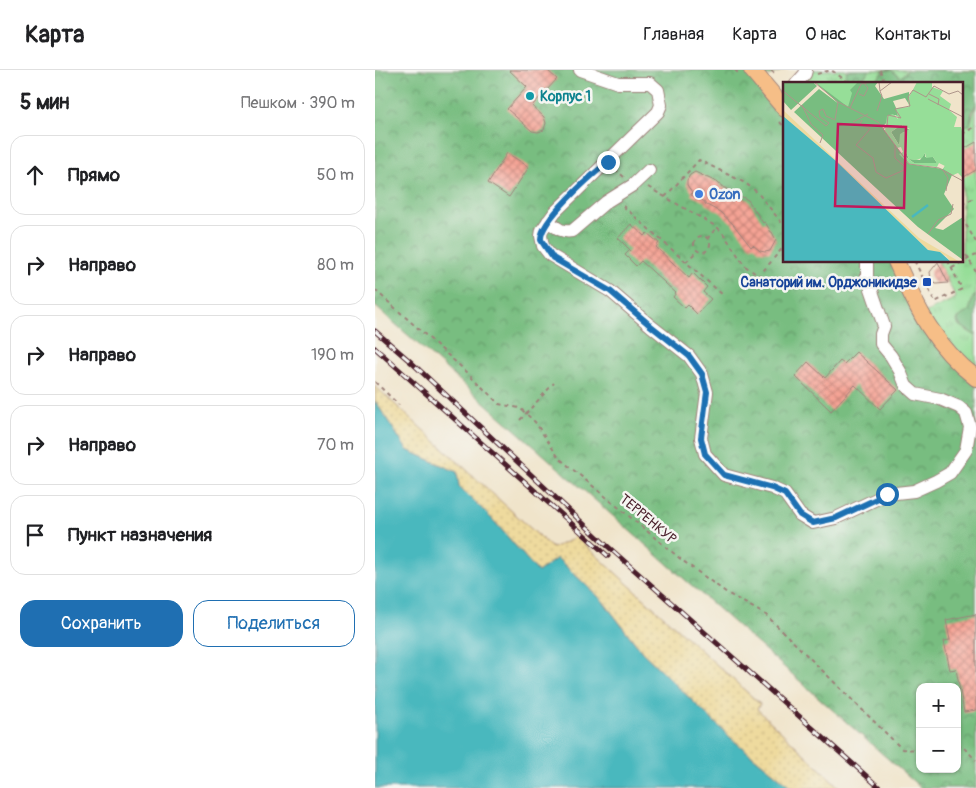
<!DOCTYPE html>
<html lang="ru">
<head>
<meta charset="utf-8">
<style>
	body { margin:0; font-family:Pangolin,sans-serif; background:#f2f2f2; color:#202124 }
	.controls { position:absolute; right:15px; bottom:15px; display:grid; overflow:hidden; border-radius:10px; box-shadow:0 1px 4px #0004 }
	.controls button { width:45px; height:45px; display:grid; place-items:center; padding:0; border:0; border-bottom:1px solid #e0e0e0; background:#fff; color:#202124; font:25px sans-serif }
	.stop { position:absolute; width:15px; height:15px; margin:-11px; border:4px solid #1f6fb2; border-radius:50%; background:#fff }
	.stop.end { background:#1f6fb2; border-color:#fff; box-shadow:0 1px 5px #0008 }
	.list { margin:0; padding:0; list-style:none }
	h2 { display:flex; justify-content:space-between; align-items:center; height:65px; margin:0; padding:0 20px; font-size:21px }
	h2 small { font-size:16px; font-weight:400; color:#757577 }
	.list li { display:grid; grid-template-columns:32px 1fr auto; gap:15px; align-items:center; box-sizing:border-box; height:80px; margin:0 10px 10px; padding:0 10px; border:1px solid #e0e0e0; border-radius:15px }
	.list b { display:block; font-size:19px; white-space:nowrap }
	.list em { font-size:16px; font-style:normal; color:#757577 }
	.actions { display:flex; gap:10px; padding:15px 20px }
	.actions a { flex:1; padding:11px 0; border:1px solid #1f6fb2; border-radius:15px; text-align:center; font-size:18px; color:#1f6fb2 }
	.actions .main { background:#1f6fb2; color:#fff }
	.icon { flex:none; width:28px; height:28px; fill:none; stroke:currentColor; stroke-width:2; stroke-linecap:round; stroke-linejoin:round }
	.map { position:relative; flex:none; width:601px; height:718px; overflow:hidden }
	header { display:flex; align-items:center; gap:30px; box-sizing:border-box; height:70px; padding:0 25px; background:#fff; border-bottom:1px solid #e0e0e0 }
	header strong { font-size:24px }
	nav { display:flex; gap:28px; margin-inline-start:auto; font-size:18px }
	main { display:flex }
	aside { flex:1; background:#fff }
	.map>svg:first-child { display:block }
	.forest { fill:url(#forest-crowns); stroke:#616e56; fill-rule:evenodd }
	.sand { fill:url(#sand-dots); stroke:#9c7c64 }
	.park { fill:url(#park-tufts); stroke:#707e62 }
	.water { fill:#49b8be; stroke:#4a6c74 }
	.building { fill:url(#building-cross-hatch) }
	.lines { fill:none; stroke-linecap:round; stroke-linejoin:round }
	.minor-casing { stroke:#9d827a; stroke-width:14 }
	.major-casing { stroke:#9d827a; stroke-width:18 }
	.path { stroke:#9d827a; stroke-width:2; stroke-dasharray:4 4; stroke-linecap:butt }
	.minor { stroke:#fff; stroke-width:12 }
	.major { stroke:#f6be87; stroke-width:16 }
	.rail-casing { stroke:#4a1f2b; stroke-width:5 }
	.rail { stroke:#f6f6f2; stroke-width:3; stroke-dasharray:9; stroke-linecap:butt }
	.route { stroke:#1f6fb2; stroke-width:6 }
	.culture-dot { fill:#0f9aa8; stroke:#f6f6f2; stroke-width:2 }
	.shop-dot { fill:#3f7fe0; stroke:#f6f6f2; stroke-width:2 }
	.transit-dot { fill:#1a4fb4; stroke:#f6f6f2; stroke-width:2 }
	.labels { text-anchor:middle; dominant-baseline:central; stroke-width:5; stroke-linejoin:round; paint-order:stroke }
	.culture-label { font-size:14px; font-weight:bold; fill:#0d838f; stroke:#f6f6f2; text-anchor:start }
	.shop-label { font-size:14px; font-weight:bold; fill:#366cbe; stroke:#f6f6f2; text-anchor:start }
	.transit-label { font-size:14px; font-weight:bold; fill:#164399; stroke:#f6f6f2; text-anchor:end }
	.street-label { font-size:14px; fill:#4a1f2b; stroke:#f6f6f2 }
	.inset-river { fill:none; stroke:#49b8be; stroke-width:2.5 }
	.inset-road { fill:none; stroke:#ae958a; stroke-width:1 }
	.view { fill:#c2185b; fill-opacity:0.15; stroke:#c2185b; stroke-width:2.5 }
	.inset-edge { fill:none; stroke:#4a1f2b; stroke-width:2.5 }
</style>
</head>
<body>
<header>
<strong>Карта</strong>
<nav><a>Главная</a><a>Карта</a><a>О нас</a><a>Контакты</a></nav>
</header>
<main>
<aside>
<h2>5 мин<small>Пешком · 390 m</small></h2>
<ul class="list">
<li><svg class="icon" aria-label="ahead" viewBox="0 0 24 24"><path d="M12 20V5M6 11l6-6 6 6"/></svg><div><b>Прямо</b></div><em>50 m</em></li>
<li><svg class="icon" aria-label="right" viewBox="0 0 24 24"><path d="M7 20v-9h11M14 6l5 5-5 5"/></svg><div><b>Направо</b></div><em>80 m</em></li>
<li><svg class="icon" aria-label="right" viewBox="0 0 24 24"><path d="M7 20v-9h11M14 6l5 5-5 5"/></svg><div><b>Направо</b></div><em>190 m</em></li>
<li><svg class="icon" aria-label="right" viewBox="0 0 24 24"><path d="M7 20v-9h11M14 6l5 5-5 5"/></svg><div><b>Направо</b></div><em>70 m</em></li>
<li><svg class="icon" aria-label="arrive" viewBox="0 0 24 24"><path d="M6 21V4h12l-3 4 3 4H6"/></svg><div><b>Пункт назначения</b></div></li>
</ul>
<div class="actions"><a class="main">Сохранить</a><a>Поделиться</a></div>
</aside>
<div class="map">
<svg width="601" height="718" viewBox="0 0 601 718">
	<defs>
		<pattern id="forest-crowns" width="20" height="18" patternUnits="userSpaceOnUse" patternTransform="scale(1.25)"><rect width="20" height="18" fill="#78bd80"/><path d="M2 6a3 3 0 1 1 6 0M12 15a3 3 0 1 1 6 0" fill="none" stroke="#649969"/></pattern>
		<pattern id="sand-dots" width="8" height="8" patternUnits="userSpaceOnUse" patternTransform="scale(1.25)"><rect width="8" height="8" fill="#eeda9e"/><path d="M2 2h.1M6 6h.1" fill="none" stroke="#cebb88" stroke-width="1.8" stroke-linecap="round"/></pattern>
		<pattern id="park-tufts" width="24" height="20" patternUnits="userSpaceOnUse" patternTransform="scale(1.25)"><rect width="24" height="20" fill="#96de98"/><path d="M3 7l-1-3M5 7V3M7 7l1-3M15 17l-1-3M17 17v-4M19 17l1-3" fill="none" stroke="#83be83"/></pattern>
		<pattern id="building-cross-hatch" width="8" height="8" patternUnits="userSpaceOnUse" patternTransform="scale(1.25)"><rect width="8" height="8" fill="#f5a394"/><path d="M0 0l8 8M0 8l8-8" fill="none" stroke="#c88479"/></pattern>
	</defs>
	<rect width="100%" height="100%" fill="#f6f6f2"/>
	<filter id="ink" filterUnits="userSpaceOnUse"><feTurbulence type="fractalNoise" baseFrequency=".02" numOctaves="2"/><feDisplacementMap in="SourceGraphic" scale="10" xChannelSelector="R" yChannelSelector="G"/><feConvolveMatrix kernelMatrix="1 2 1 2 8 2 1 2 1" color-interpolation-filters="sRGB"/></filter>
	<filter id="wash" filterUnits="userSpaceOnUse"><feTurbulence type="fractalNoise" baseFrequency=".0096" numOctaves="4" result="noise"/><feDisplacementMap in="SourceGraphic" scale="20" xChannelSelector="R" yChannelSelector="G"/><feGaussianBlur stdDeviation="1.12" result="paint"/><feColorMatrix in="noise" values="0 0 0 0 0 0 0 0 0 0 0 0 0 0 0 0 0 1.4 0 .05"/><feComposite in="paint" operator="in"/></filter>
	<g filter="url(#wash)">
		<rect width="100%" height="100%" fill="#f0e4ca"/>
		<!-- forest -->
		<path class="forest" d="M0,0h409l-25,9 26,30v152h109l24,47 58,67v413h-55l-546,-482zM545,617h37v82h-37z
			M472,0h23c-7,8 -11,14 -22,14l-3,-4z
			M509,0h7l9,7 8,-7 68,1v33l-4,8 -2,14h-8v-42h-88z
			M601,225v41l-18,-12c-2,-7 5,-10 11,-13l4,-14z"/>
		<!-- sand -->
		<path class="sand" d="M0,316l177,162 21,-9 2,-3 185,168 -3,5 83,79h-48l-59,-48 -91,-88 -40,-52 -45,-42 -19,14 -44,-51 -35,-35 -2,-14 -50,-22 -32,-49z"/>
		<!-- park -->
		<path class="park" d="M432,0h40l-2,10 3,4h-42l-1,-9z
			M495,0h38l-8,7 -9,-7h-7l-10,14h-20l7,-3z
			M601,34v191l-3,2 -4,14 -11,7 -1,3 1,4 18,11v39l-54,-61 34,-16 -18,-37h24v-135l8,-1z"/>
		<!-- water -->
		<path class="water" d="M0,331l32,49 50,22 2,14 35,35 44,51 19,-14 45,42 40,52 91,88 59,48h-417z"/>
		<g id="blocks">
			<!-- building -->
			<path class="building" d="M134,0h38l10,9 -25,27 12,11 2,6 -2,7 -6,2 -6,-1 -25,-22 20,-22z
				M601,72v28l-14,8v-28z
				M132,83l22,14 -20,30 -21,-14z
				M320,102l26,12v2l27,14 15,23 2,-1 6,10h1l4,8 -6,11 -5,1 -5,-1 -7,-6 -2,2 -18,-23 -13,-12 -15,-8v-2l-14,-7 1,-3 -5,-7v-5l3,-5z
				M256,154l13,12 3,-3 12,10 -3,4 33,31 4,-5 14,14 -4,5 8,7 -14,15 -9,-9 -3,3 -12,-11 3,-4 -35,-32 -5,5 -11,-11 5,-5 -12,-12z
				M563,192l10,21 -12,1 -5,-5 -1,-7z
				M481,282l42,38 -18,19 -25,-24 -24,26 -36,-35 13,-14 17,16 15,-17 4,3z
				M601,544v96l-12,2 -8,-43 -6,1 -6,-29 6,-1 -4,-20z"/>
		</g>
	</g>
	<g filter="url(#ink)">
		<use href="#blocks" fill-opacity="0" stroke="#9d827a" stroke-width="1"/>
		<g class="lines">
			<defs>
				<path id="minor" d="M205,0l38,13h32l8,7 3,15 -3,7 -103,100 -13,18 -1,6 2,10 7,9 60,36 41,35 38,30 13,18 5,18 -6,46 4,16 19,21 48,13 13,6 15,21 13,8 23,-5 51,-24 27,-3 22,-10 14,-8 16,-23 4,-23 -4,-14 -7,-6 -19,-8 -25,-5 -9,-8 -6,-15 -9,-15 -10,-12v-10l3,-8 -17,-49v-16
					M421,14l9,-10 1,-4
					M173,151c8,6 13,12 24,10l34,-29 27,-17 16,-15"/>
				<path id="major" d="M377,0l33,39
					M521,191c21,47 37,84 80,117"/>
			</defs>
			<!-- minor casing -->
			<use href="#minor" class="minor-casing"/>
			<!-- major casing -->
			<use href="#major" class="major-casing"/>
			<!-- path -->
			<path class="path" d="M360,0l4,4
				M396,0l5,5
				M505,0l5,14
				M442,4l14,-4 20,14
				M405,52l5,6
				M587,64l14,-8
				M240,99l9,8
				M273,117l69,40 6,6 22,33 14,10 26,-31
				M290,127l34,-37 46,23 12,9 28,35
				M587,134l14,-7
				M248,136l101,90
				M587,148l14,24
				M319 174a8 8 0 1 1 16 0a8 8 0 1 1-16 0Z
				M332,169l10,-12
				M587,178l14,24
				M541,191l-1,1 20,40 27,-13 -14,-28
				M311,192l11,-11
				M577,198l24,-13
				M0,220l93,83 31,31 21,4 15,14 24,36 124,103 44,32 39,22 136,134 18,1
				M0,312l24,23
				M145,350l34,-37
				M582,676h5l14,14"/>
			<!-- minor -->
			<use href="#minor" class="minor"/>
			<!-- major -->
			<use href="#major" class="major"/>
			<defs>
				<path id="rail" d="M0,261l37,32 192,180 276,245
					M0,278l233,208"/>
			</defs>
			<!-- rail casing -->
			<use href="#rail" class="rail-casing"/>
			<!-- rail -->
			<use href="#rail" class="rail"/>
		</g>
	</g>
	<g class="lines" filter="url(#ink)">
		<!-- route -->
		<path class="route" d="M233,92c-16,13 -69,59 -67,78l12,18 57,33 41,35 38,30 13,18 5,18 -6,46 4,16 19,21 48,13 13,6 15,21 13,8 23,-5 51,-24"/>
	</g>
	<!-- markers -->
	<circle class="culture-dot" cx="155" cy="26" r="5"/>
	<circle class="shop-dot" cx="324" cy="124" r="5"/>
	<rect class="transit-dot" x="547" y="207" width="10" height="10" rx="2.5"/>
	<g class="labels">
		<!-- culture labels -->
		<g class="culture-label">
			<text x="165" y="26">Корпус 1</text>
		</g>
		<!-- shop labels -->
		<g class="shop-label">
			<text x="334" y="124">Ozon</text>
		</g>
		<!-- transit labels -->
		<g class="transit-label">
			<text x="542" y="212">Санаторий им. Орджоникидзе</text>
		</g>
		<!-- street labels -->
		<g class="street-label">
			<text transform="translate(273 449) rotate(40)">ТЕРРЕНКУР</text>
		</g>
	</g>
	<!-- overview -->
	<g transform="translate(408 12)">
		<rect width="180" height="180" fill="#f0e4ca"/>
		<path d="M0,0h30l4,4 -26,24 -8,-9zM32,0h63l-3,4 9,13 25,-7 1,14 -5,-8 -12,3 7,16 -5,-2 -13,12 27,37 34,5 2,-3 -6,-5 16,13 -3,1 -8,19 10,15 -19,19 8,2 20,-13v43l-45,-33 -124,-115 25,-23 20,15zM118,43l9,5 -8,3 -3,12 -8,-13zM123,70l3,7 11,1 5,-7v4h8l4,6h-23l-11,-8z" fill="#78bd80"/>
		<path d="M0,28l136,128 41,24h-9l-5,-6 -18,-6 -92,-89 -53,-45z" fill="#eeda9e"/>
		<path d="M32,0h43l-8,8 2,3 -4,14zM134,0h15v5l11,4 -3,5 11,8 -2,6 8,7 -3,10h7l2,8v43l-5,-5 -5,2 -10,-6 2,-3 -6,-3 -2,4 -28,-3 -10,-10 4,-2 -2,-5 -4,1 -12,-17 2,-15 6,-2 5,5 -2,-11 13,-1 -1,-8zM118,43l9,4 -10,5 -1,11 -8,-13zM123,70l3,7 7,1 6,-2 3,-5 1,5 7,-1 4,6h-23l-11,-8z" fill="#96de98" fill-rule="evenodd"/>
		<path d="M0,34l53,45 92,89 12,2 11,10h-168z" fill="#49b8be"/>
		<path class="inset-river" d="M129,135l16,-12"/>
		<path class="inset-road" d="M31,0l24,20 40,20 31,42 30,4 24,13M96,0l1,9 12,-9M0,9l43,35 3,-3 -9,-6 -1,-6 4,-2 3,7 9,4 3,-18M76,12l5,2 4,-8 -4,-5M146,12l10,5 -1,6M145,17l35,18M19,23l9,19 12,11 -3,8M67,26l11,-24 12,-2M94,29l5,-15 -2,-5M79,38l-2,4 10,5 -14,16 17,13 3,14 10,6 18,-8v-4l-9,-8v-13M70,40l15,-8M100,47l4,-3 1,-11 13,3 -6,-9 15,-3 -2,-9 5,-7 13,7 8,-11 15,8 9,-3 5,4M160,88l5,8 -2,13M145,152l10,-14 13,-6 2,-10"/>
		<path class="view" d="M55,42l68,3 -2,81 -69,-2z"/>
		<rect width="180" height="180" class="inset-edge"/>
	</g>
</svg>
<div class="controls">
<button>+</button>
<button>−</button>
</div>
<div class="stop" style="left:512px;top:424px"></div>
<div class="stop end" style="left:233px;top:92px"></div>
</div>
</main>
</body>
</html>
